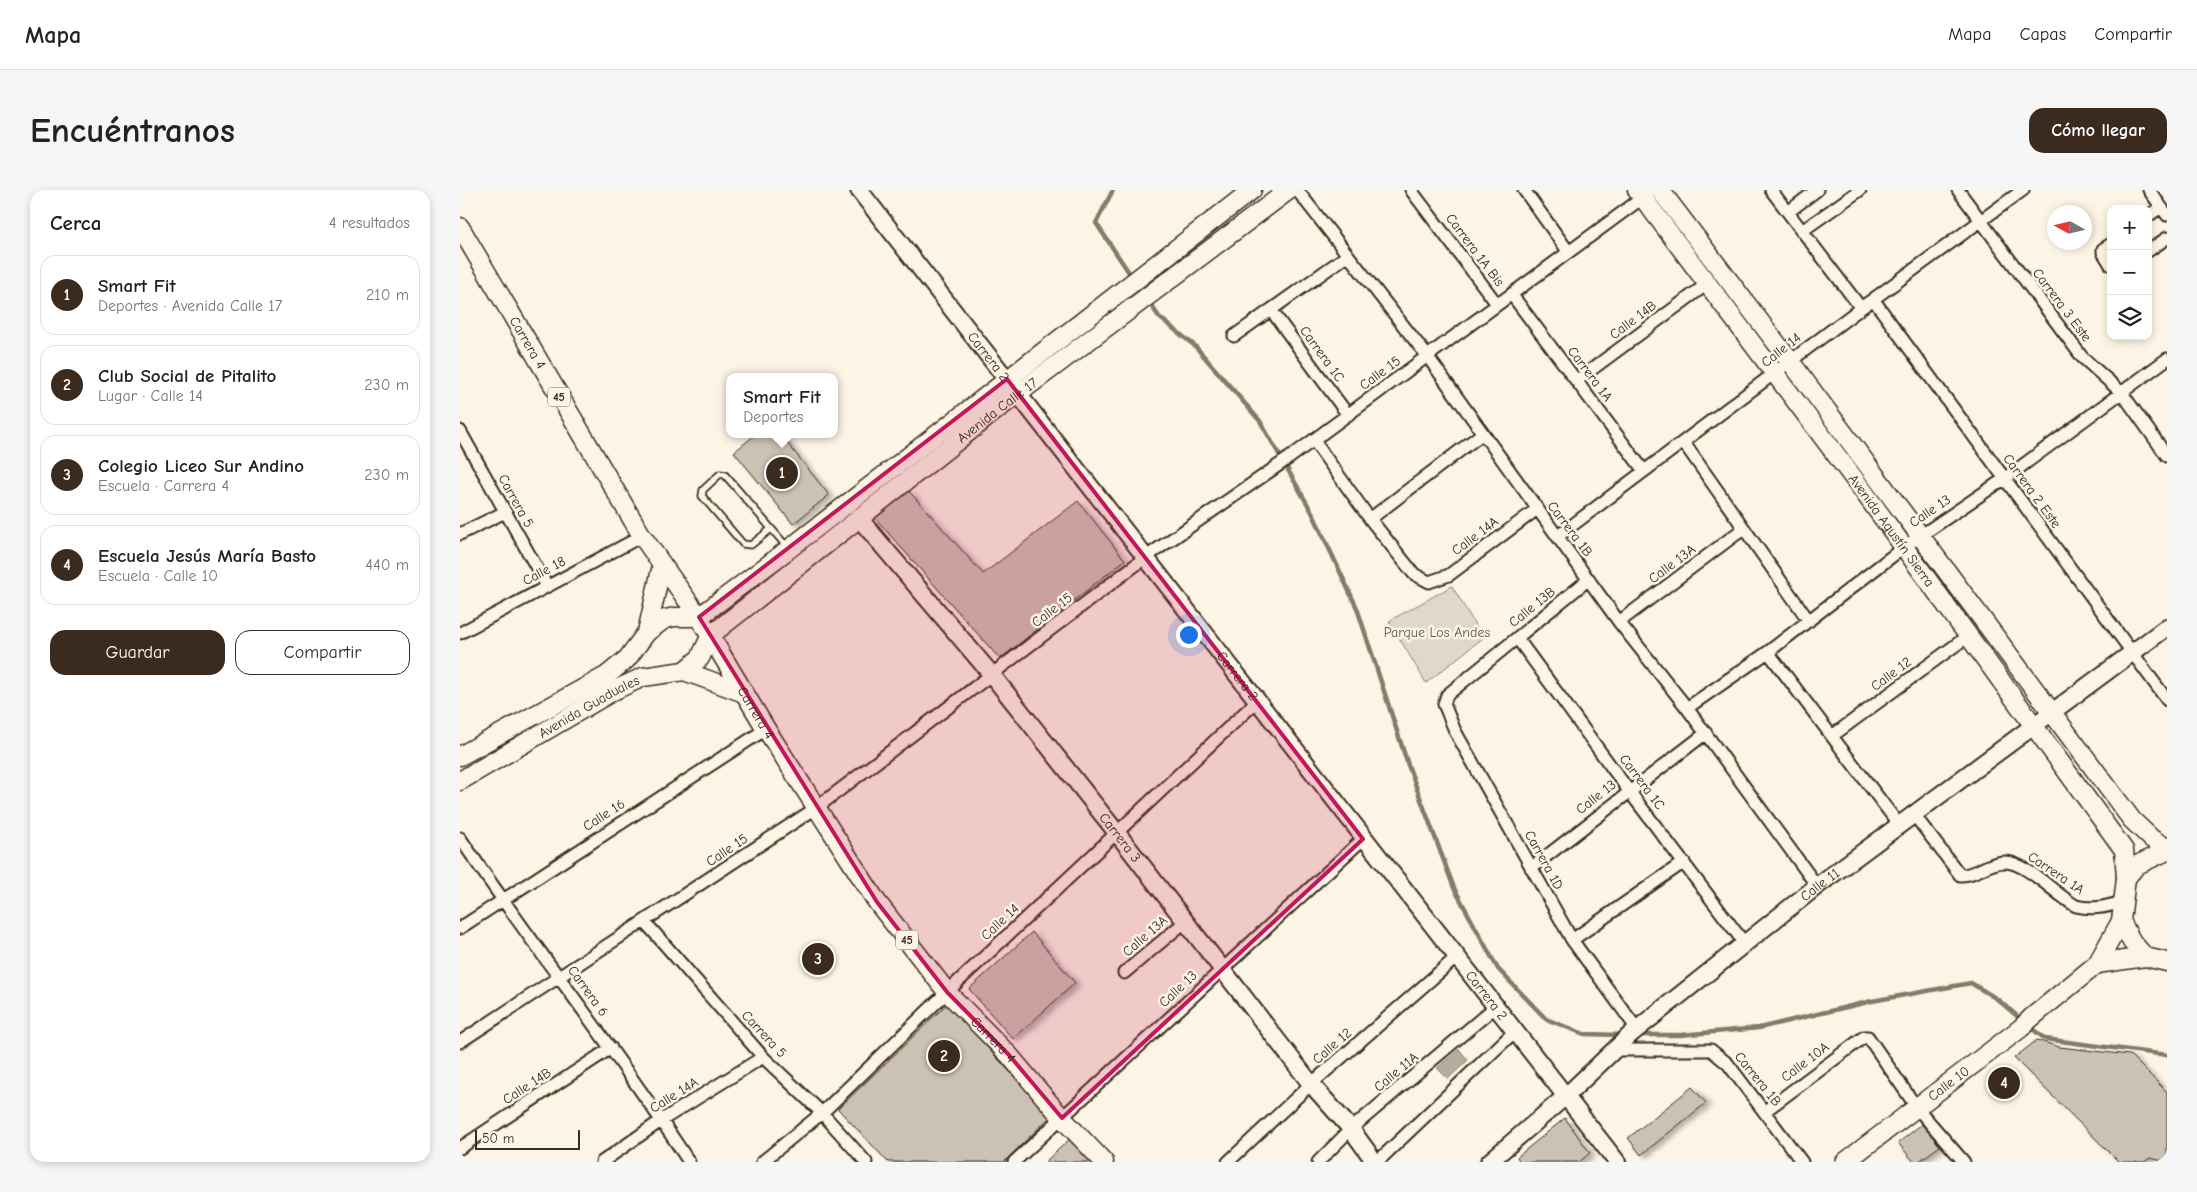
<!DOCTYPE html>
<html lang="es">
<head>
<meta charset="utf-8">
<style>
	body { margin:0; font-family:"Comic Neue",sans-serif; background:#f6f6f6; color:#222 }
	.controls { position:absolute; right:15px; top:15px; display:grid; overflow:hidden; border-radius:10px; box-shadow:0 2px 8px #0003 }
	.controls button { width:45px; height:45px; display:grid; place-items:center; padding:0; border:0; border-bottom:1px solid #e0e0e0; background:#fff; color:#222; font:25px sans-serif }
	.compass { position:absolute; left:1587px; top:15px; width:45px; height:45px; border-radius:50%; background:#fff; box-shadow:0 2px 8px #0003; rotate:278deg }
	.scale { position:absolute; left:15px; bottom:12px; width:105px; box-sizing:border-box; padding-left:5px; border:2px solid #3b2a1e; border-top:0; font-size:14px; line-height:18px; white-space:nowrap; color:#3b2a1e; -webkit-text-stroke:4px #fcf5e5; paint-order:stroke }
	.you { position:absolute; left:728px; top:444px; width:18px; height:18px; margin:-12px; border:4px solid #fff; border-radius:50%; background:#1a73e8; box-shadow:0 0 0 8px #1a73e833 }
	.badge { display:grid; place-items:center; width:32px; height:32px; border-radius:50%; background:#3b2a1e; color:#fff; font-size:16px; font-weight:700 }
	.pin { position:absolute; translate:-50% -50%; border:2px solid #fff; box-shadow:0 1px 5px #0006 }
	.popup { position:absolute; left:266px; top:183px; width:112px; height:65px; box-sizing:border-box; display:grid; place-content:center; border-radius:10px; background:#fff; filter:drop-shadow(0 1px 4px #0005); font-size:16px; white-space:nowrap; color:#767676 }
	.popup b { font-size:19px; color:#222 }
	.popup::after { content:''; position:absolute; left:50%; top:100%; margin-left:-10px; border:10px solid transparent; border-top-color:#fff }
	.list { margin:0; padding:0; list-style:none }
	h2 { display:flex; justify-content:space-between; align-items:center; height:65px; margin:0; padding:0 20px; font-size:21px }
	h2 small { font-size:16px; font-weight:400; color:#767676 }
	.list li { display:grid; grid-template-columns:32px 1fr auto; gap:15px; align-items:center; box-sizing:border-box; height:80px; margin:0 10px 10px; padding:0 10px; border:1px solid #e0e0e0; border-radius:15px }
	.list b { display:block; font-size:19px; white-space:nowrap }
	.list p { margin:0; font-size:16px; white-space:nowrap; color:#767676 }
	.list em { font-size:16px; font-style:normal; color:#767676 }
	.actions { display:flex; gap:10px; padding:15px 20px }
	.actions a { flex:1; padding:11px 0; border:1px solid #3b2a1e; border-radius:15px; text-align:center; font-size:18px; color:#3b2a1e }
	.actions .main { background:#3b2a1e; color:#fff }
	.icon { flex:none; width:28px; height:28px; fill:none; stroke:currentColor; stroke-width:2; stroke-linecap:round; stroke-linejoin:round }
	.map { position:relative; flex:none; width:1707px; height:972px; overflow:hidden; border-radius:15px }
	header { display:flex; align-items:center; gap:30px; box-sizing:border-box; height:70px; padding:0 25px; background:#fff; border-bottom:1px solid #e0e0e0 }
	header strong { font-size:24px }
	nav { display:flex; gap:28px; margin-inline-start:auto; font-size:18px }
	.intro { display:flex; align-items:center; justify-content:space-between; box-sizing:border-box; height:120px; padding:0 30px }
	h1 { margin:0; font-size:35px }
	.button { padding:12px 22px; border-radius:15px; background:#3b2a1e; color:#fff; font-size:18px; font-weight:700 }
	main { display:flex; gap:30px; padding:0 30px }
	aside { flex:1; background:#fff; border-radius:15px; box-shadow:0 2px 8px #0003 }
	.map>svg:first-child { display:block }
	.green { fill:#e0d8c8; stroke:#8e8173 }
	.water { fill:#b7ad9e; stroke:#85796b }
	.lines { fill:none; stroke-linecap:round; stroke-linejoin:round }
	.stream { stroke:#85796b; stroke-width:4.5 }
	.building { fill:#ccc2b3; stroke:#3b2a1e; filter:url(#shadow) }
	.service-casing { stroke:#3b2a1e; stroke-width:9 }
	.minor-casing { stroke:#3b2a1e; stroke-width:15 }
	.secondary-casing { stroke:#3b2a1e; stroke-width:20 }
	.primary-casing { stroke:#3b2a1e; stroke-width:21 }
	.service { stroke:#fcf5e5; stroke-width:5.5 }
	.minor { stroke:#fcf5e5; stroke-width:11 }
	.secondary { stroke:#fcf5e5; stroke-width:16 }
	.primary { stroke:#fcf5e5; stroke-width:18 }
	.marked { fill:#c2185b; fill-opacity:0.2; stroke:#c2185b; stroke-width:4; stroke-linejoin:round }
	.labels { text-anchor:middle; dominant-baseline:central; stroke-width:5; stroke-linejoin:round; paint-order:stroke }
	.shield { fill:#fcf5e5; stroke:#75675a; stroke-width:1 }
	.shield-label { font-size:12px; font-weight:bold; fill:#3b2a1e }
	.street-label { font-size:14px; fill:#3b2a1e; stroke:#fcf5e5 }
	.park-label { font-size:14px; fill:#645648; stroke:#fcf5e5 }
</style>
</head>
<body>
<header>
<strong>Mapa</strong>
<nav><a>Mapa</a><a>Capas</a><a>Compartir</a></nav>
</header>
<div class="intro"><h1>Encuéntranos</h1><a class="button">Cómo llegar</a></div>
<main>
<aside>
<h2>Cerca<small>4 resultados</small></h2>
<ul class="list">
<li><span class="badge">1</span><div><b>Smart Fit</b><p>Deportes · Avenida Calle 17</p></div><em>210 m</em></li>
<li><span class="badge">2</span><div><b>Club Social de Pitalito</b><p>Lugar · Calle 14</p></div><em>230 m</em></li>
<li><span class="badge">3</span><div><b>Colegio Liceo Sur Andino</b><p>Escuela · Carrera 4</p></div><em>230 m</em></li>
<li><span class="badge">4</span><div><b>Escuela Jesús María Basto</b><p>Escuela · Calle 10</p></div><em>440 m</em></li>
</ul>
<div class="actions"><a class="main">Guardar</a><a>Compartir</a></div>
</aside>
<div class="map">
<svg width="1707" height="972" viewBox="0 0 1707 972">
	<defs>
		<filter id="shadow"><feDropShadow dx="5.5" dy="3" stdDeviation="2.5" flood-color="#0004"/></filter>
	</defs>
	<rect width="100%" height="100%" fill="#fcf5e5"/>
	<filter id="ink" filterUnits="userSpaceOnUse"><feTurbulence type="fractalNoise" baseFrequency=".02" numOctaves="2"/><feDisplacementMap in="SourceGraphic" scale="10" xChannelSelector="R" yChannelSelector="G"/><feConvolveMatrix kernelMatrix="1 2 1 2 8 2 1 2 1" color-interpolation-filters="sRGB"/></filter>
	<g filter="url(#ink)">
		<!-- green -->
		<path class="green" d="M992,396l31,52 -57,45 -37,-62z"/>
		<!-- water -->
		<path class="water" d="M999,859l9,11 -20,19 -11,-11z"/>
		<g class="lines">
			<!-- stream -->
			<path class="stream" d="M653,0l-17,33 36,54
				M688,110l11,17 36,29 65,75 52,91 45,96 51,157 46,123 44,81 48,50 38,15 39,1
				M1569,836l16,13 122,16
				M1179,845h41l79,-7 113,-27 99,-18 26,16 26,22"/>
		</g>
		<!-- building -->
		<path class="building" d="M296,244h24l49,61 -36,29 -59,-72z
			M449,301l74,83 95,-73 47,59 -125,99 -126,-142z
			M572,742l43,51 -62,56 -44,-50z
			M487,814l104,112 -47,46h-116l-50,-53z
			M1577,850l22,7 71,8 37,37v70l-17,-4 -6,4h-25l-105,-104z
			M1232,897l14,16 -65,52 -13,-17z
			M1105,928l25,35 -11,9h-59l-3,-5z
			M1462,934l18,22 -22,16h-4l-16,-19z
			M612,947l19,25h-46z"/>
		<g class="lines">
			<defs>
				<path id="service" d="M311,339l-20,16 -8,-1 -41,-48 1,-6 17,-16 5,1 63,73"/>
				<path id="minor" d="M837,0l131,167 191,265 68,86 130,178
					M951,0l86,114
					M1064,0l44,61
					M1311,0l90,118
					M1498,0l124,167 40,36 45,63
					M1689,0l18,25
					M1328,22l29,-22
					M1688,26l13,-9
					M1342,41l58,-41
					M1651,54l-8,5v3l8,13
					M1688,61l19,-13
					M1052,105l132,176
					M1413,109l294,401
					M811,120l77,105
					M774,146l114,-81
					M1116,191l131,-97
					M0,241l87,155
					M854,251l56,78 44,55 15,8 20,-7 88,-66
					M1224,253l125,178
					M910,329l113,-86
					M0,344l45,-22
					M1098,346l303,-228 162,-118
					M1129,389l-142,116 -3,9 11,27 117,209 65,89
					M1159,432l124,-93
					M0,443l182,-97
					M1057,448l112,153 116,153
					M1308,462l132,174
					M1227,518l81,-56 136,-105 100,-68 163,-120
					M1372,546l136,-100
					M1455,626l45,59c15,1 28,-13 44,-13 21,-1 52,33 72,44 16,4 30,1 46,-4
					M0,648c74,110 157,213 229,324
					M1071,678l175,-135
					M185,732l118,135 59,56 44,49
					M0,738l306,-199
					M1112,750l112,-78
					M664,783l62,-52
					M0,852l356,-234 330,-251 143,-99 364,-268
					M1152,860h99l17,14 74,98
					M1305,921l99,-74h4l49,71 47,54
					M0,958l151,-100
					M142,972l60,-42 101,-63
					M302,972l60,-49 125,-121 310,-291
					M554,972l349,-323
					M768,972l83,-78 147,-128
					M858,972l33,-33 144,-122
					M917,972l138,-131"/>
				<g id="secondary">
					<path id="s1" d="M399,0l758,972"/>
					<path id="s2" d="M398,327l134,158 125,158 194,251 40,45 24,33"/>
					<path id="s3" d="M1029,972l78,-67 64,-61 186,-148 350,-259"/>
				</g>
				<g id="primary">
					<path id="s4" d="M1177,0l224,298 263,362 2,28 -5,43 11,21 13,15 22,5"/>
					<path d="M1200,0l130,171 342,459 20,19 15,9"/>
					<path id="s5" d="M0,37l182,309 57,81 67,112 111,173 70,90 62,63 53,63 42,44"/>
					<path d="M239,427l90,-68 463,-359"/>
					<path d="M187,442l15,-67"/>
					<path d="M224,481l60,22"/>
					<path d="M0,566l146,-80 21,-17 20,-27 18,-13 10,-2h24"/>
					<path id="s6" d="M0,591l155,-91 28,-13 41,-6 16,-13 11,-23 288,-227 290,-218"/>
					<path d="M1666,688l11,-13 30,-14"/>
					<path d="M1637,774l48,-7"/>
					<path id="s7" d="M1385,972l176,-134 10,-10 66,-54 24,-43"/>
				</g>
			</defs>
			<!-- service casing -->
			<use href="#service" class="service-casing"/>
			<!-- minor casing -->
			<use href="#minor" class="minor-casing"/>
			<!-- secondary casing -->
			<use href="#secondary" class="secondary-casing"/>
			<!-- primary casing -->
			<use href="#primary" class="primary-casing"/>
			<!-- service -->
			<use href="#service" class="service"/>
			<!-- minor -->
			<use href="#minor" class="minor"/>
			<!-- secondary -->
			<use href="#secondary" class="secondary"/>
			<!-- primary -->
			<use href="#primary" class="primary"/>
		</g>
	</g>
	<!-- marked area -->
	<path class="marked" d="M547,189l356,460 -301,279 -53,-63 -62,-63 -70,-90 -178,-285z"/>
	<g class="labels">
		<!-- shield labels -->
		<g class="shield">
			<rect x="88" y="197.5" width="22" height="19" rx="4"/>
			<rect x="436" y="740.5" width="22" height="19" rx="4"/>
		</g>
		<g class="shield-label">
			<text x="99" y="207">45</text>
			<text x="447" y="750">45</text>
		</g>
		<!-- street labels -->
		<g class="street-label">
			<text transform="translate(1015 60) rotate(53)">Carrera 1A Bis</text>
			<text transform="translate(1602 115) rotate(53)">Carrera 3 Este</text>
			<text transform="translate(1173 130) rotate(-37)">Calle 14B</text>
			<text stroke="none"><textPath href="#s5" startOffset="134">Carrera 4</textPath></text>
			<text transform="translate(1321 160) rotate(-38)">Calle 14</text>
			<text transform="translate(862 164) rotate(54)">Carrera 1C</text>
			<text stroke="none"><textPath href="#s1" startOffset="211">Carrera 2</textPath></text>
			<text transform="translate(920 183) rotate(-36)">Calle 15</text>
			<text transform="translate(1130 184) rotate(53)">Carrera 1A</text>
			<text stroke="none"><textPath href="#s6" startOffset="662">Avenida Calle 17</textPath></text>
			<text transform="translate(1572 301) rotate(54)">Carrera 2 Este</text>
			<text transform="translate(56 311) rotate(61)">Carrera 5</text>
			<text transform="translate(1470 321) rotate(-34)">Calle 13</text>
			<text transform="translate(1110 339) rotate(53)">Carrera 1B</text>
			<text stroke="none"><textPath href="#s4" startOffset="425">Avenida Agustín Sierra</textPath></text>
			<text transform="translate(1015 346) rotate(-37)">Calle 14A</text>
			<text transform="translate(1212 374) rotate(-37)">Calle 13A</text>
			<text transform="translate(84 381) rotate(-28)">Calle 18</text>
			<text transform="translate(1072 417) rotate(-39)">Calle 13B</text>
			<text transform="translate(592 420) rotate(-37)">Calle 15</text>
			<text transform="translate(1431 484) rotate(-37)">Calle 12</text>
			<text stroke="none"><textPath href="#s1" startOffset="616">Carrera 2</textPath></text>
			<text stroke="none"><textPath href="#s6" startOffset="149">Avenida Guaduales</textPath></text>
			<text stroke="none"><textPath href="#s5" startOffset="569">Carrera 4</textPath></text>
			<text transform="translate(1182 592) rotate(53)">Carrera 1C</text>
			<text transform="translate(1136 607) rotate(-38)">Calle 13</text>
			<text transform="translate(144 625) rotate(-33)">Calle 16</text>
			<text stroke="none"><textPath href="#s2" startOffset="414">Carrera 3</textPath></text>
			<text transform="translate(267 660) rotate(-34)">Calle 15</text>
			<text transform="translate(1084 670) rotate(61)">Carrera 1D</text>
			<text transform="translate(1596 683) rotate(34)">Carrera 1A</text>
			<text stroke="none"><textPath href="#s3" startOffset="432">Calle 11</textPath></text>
			<text transform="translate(540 732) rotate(-43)">Calle 14</text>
			<text transform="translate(685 746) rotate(-41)">Calle 13A</text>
			<text transform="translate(718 799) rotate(-43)">Calle 13</text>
			<text transform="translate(128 801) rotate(54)">Carrera 6</text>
			<text stroke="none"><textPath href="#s1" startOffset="1021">Carrera 2</textPath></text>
			<text transform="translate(304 844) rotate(47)">Carrera 5</text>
			<text stroke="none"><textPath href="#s5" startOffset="974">Carrera 4</textPath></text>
			<text transform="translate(872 856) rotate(-41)">Calle 12</text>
			<text transform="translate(1345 872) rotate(-37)">Calle 10A</text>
			<text transform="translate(936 882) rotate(-40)">Calle 11A</text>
			<text transform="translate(1298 889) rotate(51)">Carrera 1B</text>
			<text stroke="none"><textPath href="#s7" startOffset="130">Calle 10</textPath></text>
			<text transform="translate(67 896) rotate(-33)">Calle 14B</text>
			<text transform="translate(214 905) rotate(-32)">Calle 14A</text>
		</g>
		<!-- park labels -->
		<g class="park-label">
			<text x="977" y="442">Parque Los Andes</text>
		</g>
	</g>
</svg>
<div class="controls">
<button>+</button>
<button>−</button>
<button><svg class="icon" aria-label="layers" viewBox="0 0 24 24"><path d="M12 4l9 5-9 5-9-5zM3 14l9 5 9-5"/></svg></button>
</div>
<svg class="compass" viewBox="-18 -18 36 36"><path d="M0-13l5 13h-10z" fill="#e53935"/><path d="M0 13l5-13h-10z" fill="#767676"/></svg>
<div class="scale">50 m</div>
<div class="you"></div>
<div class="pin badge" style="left:322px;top:283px">1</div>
<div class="popup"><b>Smart Fit</b>Deportes</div>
<div class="pin badge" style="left:484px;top:866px">2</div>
<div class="pin badge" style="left:358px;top:769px">3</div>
<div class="pin badge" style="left:1544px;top:893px">4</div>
</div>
</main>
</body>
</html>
